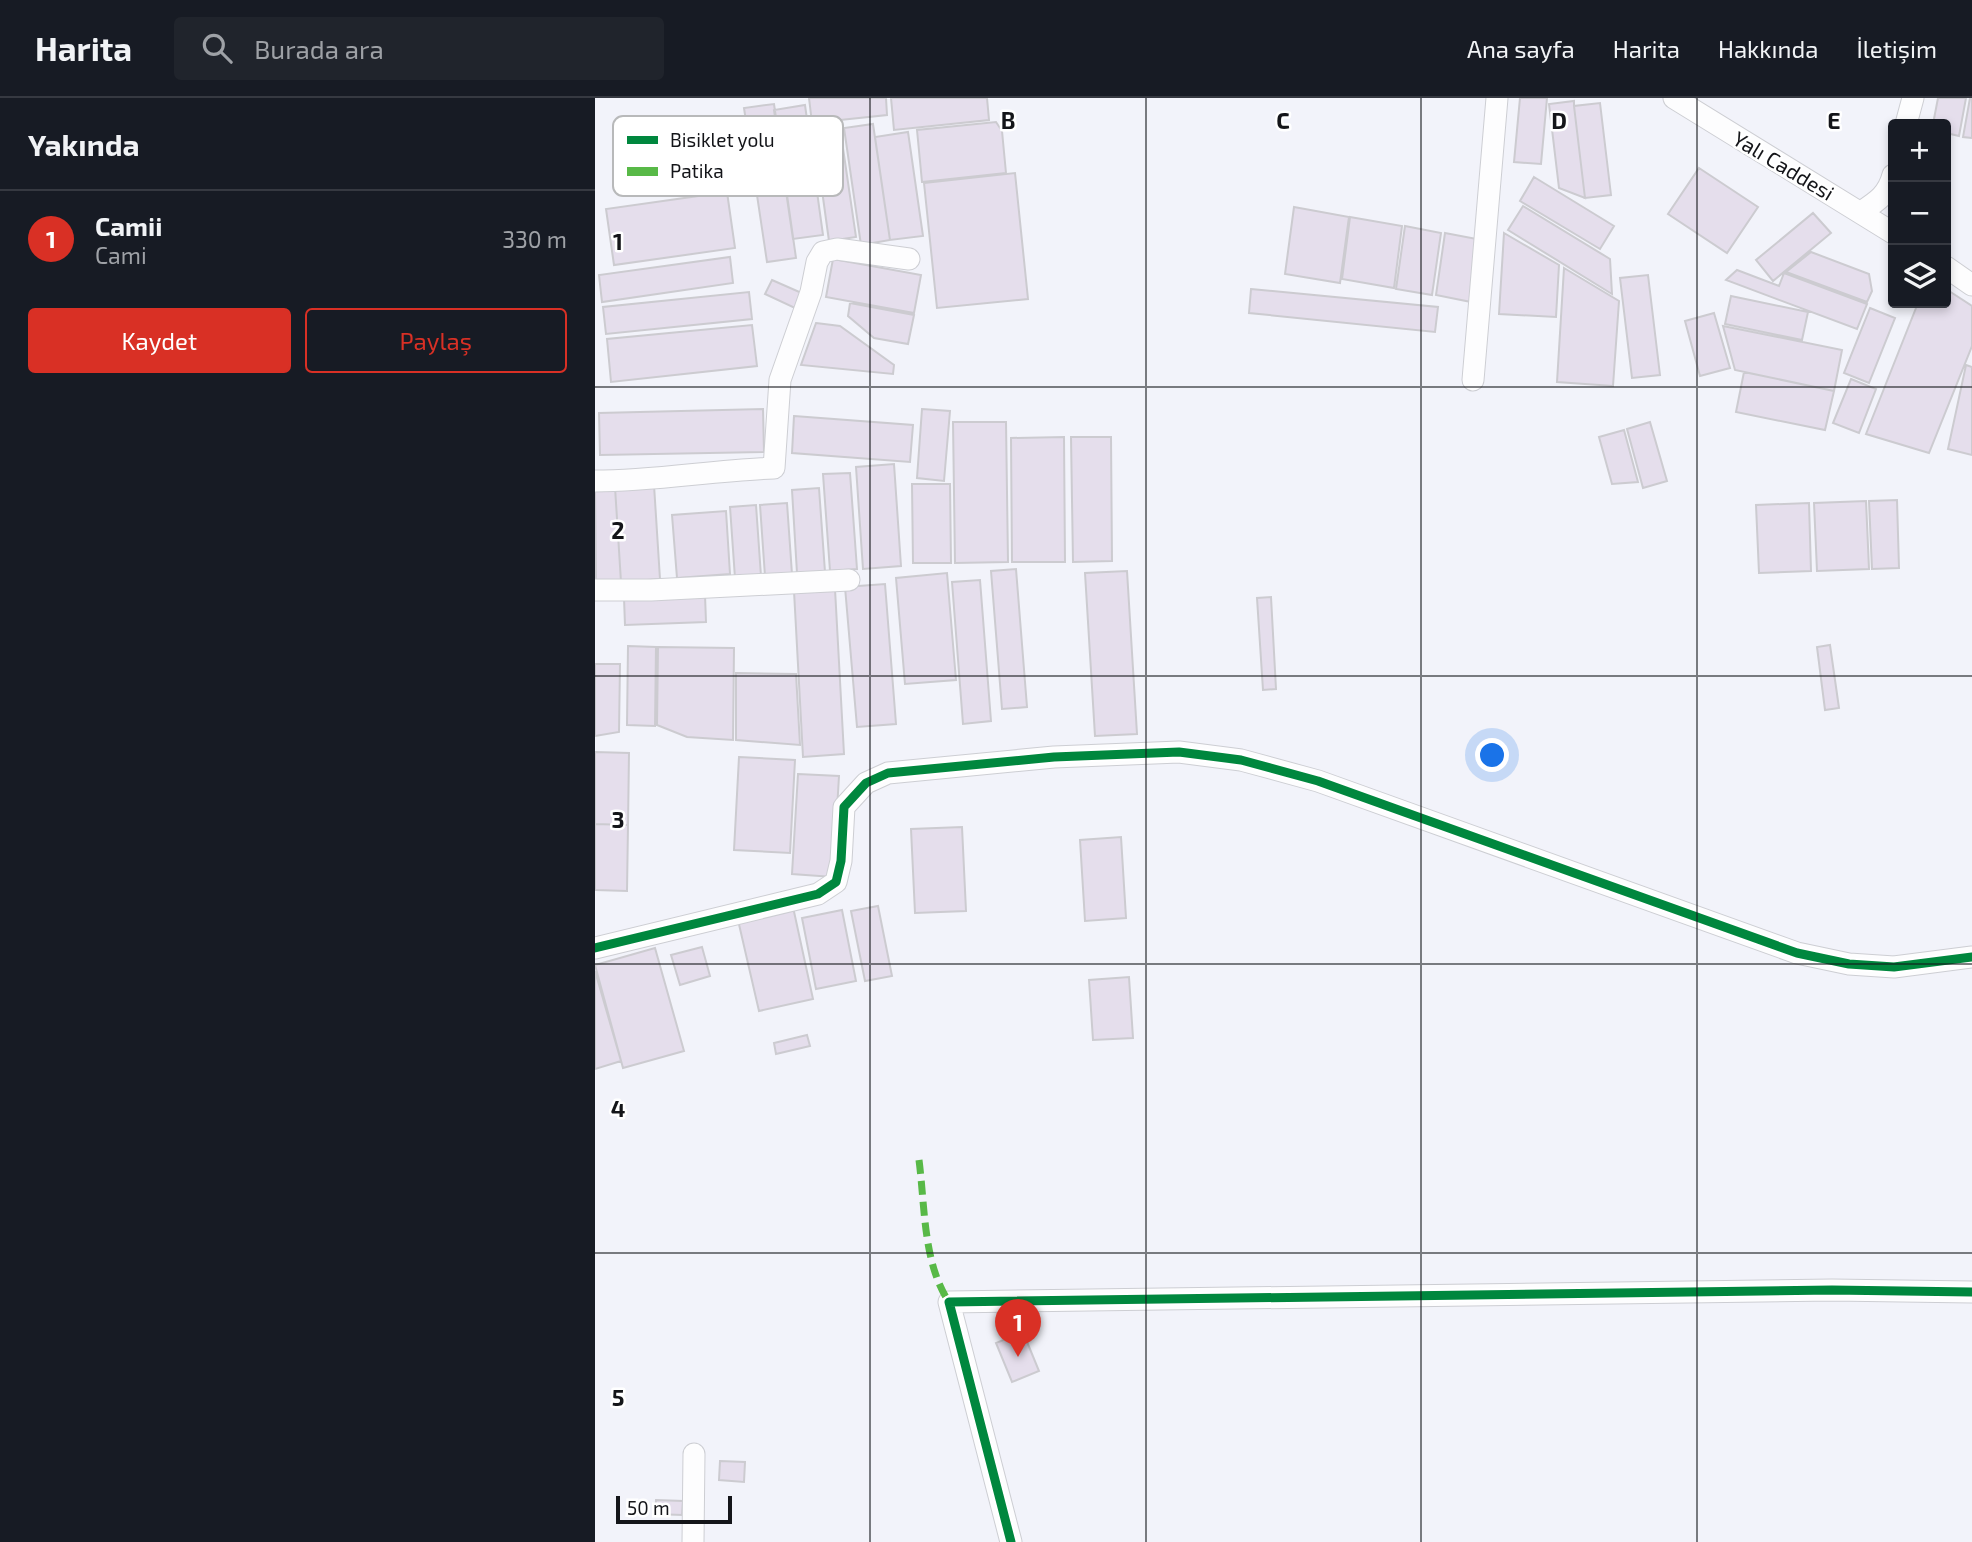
<!DOCTYPE html>
<html lang="tr">
<head>
<meta charset="utf-8">
<style>
	body { margin:0; font-family:"Exo 2",sans-serif; background:#20242c; color:#f1f3f6 }
	.controls { position:absolute; right:21px; top:21px; display:grid; overflow:hidden; border-radius:7px; box-shadow:0 4px 10px #0003 }
	.controls button { width:63px; height:63px; display:grid; place-items:center; padding:0; border:0; border-bottom:2px solid #363941; background:#171b24; color:#f1f3f6; font:35px sans-serif }
	.scale { position:absolute; left:21px; bottom:18px; width:116px; box-sizing:border-box; padding-left:7px; border:4px solid #141519; border-top:0; font-size:19px; line-height:24px; white-space:nowrap; color:#141519; -webkit-text-stroke:5px #fff; paint-order:stroke }
	.you { position:absolute; left:898px; top:658px; width:24px; height:24px; margin:-18px; border:5px solid #fff; border-radius:50%; background:#1a73e8; box-shadow:0 0 0 10px #1a73e833 }
	.badge { display:grid; place-items:center; width:46px; height:46px; border-radius:50%; background:#d93025; color:#fff; font-size:23px; font-weight:700 }
	.pin { position:absolute; translate:-50% -58px; filter:drop-shadow(0 2px 4px #0008) }
	.pin::after { content:''; position:absolute; top:37px; width:24px; height:21px; background:inherit; clip-path:polygon(0 0,100% 0,50% 100%) }
	.list { margin:0; padding:0; list-style:none }
	h2 { display:flex; justify-content:space-between; align-items:center; height:91px; margin:0; padding:0 28px; font-size:30px }
	h2 small { font-size:23px; font-weight:400; color:#9ea1a6 }
	.list li { display:grid; grid-template-columns:46px 1fr auto; gap:21px; align-items:center; box-sizing:border-box; height:98px; padding:0 28px; border-top:2px solid #363941 }
	.list b { display:block; font-size:26px; white-space:nowrap }
	.list p { margin:0; font-size:23px; white-space:nowrap; color:#9ea1a6 }
	.list em { font-size:23px; font-style:normal; color:#9ea1a6 }
	.actions { display:flex; gap:14px; padding:21px 28px }
	.actions a { flex:1; padding:16px 0; border:2px solid #d93025; border-radius:7px; text-align:center; font-size:24px; color:#d93025 }
	.actions .main { background:#d93025; color:#fff }
	.icon { flex:none; width:38px; height:38px; fill:none; stroke:currentColor; stroke-width:2; stroke-linecap:round; stroke-linejoin:round }
	.map { position:relative; flex:none; width:1377px; height:1444px; overflow:hidden }
	header { display:flex; align-items:center; gap:42px; box-sizing:border-box; height:98px; padding:0 35px; background:#171b24; border-bottom:2px solid #363941 }
	header strong { font-size:33px }
	nav { display:flex; gap:38px; margin-inline-start:auto; font-size:24px }
	.search { width:490px; height:63px; background:#20242c; display:flex; align-items:center; gap:18px; box-sizing:border-box; padding:0 24px; border-radius:7px; color:#9ea1a6; font-size:26px }
	main { display:flex }
	aside { flex:1; background:#171b24 }
	.map>svg:first-child { display:block }
	.building { fill:#e5deec; stroke:#cccbd0; stroke-width:2 }
	.lines { fill:none; stroke-linecap:round; stroke-linejoin:round }
	.minor-casing { stroke:#cdced3; stroke-width:23 }
	.minor { stroke:#fdfdfe; stroke-width:21 }
	.quiet { stroke:#58b947; stroke-width:7; stroke-dasharray:14 7; stroke-linecap:butt }
	.cycleway-casing { stroke:#fff; stroke-width:13 }
	.cycleway { stroke:#00873e; stroke-width:9 }
	.grid { fill:none; stroke:#141519; stroke-width:2; stroke-opacity:0.55 }
	.labels { text-anchor:middle; dominant-baseline:central; stroke-width:5; stroke-linejoin:round; paint-order:stroke }
	.street-label { font-size:21px; fill:#141519; stroke:#fff }
	.key { fill:#fff; stroke:#b8b9ba; stroke-width:2 }
	.key-label { font-size:19px; fill:#141519 }
	.grid-label { font-size:23px; text-anchor:middle; font-weight:bold; fill:#141519; stroke:#fff; stroke-width:5; stroke-linejoin:round; paint-order:stroke }
</style>
</head>
<body>
<header>
<strong>Harita</strong>
<div class="search"><svg class="icon" aria-label="search" viewBox="0 0 24 24"><circle cx="10" cy="10" r="6"/><path d="M15 15l6 6"/></svg>Burada ara</div>
<nav><a>Ana sayfa</a><a>Harita</a><a>Hakkında</a><a>İletişim</a></nav>
</header>
<main>
<aside>
<h2>Yakında<small></small></h2>
<ul class="list">
<li><span class="badge">1</span><div><b>Camii</b><p>Cami</p></div><em>330 m</em></li>
</ul>
<div class="actions"><a class="main">Kaydet</a><a>Paylaş</a></div>
</aside>
<div class="map">
<svg width="1377" height="1444" viewBox="0 0 1377 1444">
	<rect width="100%" height="100%" fill="#f2f3fa"/>
	<!-- building -->
	<path class="building" d="M214,0h77l1,17 -75,8z
		M296,0h96l2,22 -95,10z
		M925,0h27l-6,66 -27,-2z
		M1343,0h28l-7,38 -13,-3v-9h-13z
		M1375,0h2v40l-9,-1z
		M979,3v5l11,92 -26,-10 -10,-84z
		M1005,5l11,92 -26,3 -11,-92z
		M179,6l22,154 -29,4 -23,-154z
		M210,7l18,130 -30,4 -19,-129z
		M244,23l17,116 -27,4 -16,-116z
		M401,24l6,9 4,42 -84,9 -5,-52z
		M278,26l17,116 -29,5 -17,-117z
		M313,34l15,104 -33,4 -15,-103z
		M1104,70l59,39 -31,46 -59,-39z
		M420,75l13,126 -91,9 -13,-125z
		M939,79l80,49 -14,23 -80,-48z
		M132,94l8,56 -121,17 -8,-56z
		M928,108l87,53 2,35 -104,-64z
		M699,109l55,10 -9,66 -55,-9z
		M1218,115l18,20 -58,48 -17,-21z
		M755,119l52,9 -8,62 -52,-9z
		M810,128l36,7 -9,62 -36,-6z
		M850,135l37,7 -11,62 -35,-7z
		M909,135l55,32 -3,52 -57,-3z
		M1216,154l58,22 3,17 -5,11 -81,-30z
		M135,159l3,26 -131,19 -3,-27z
		M238,161l88,16 -7,38 -88,-16z
		M969,170l55,33 -6,85 -56,-4z
		M1142,172l42,16 5,-13 83,31 -10,25 -131,-49z
		M1053,177l12,100 -28,3 -12,-100z
		M177,182l32,14 -7,15 -32,-15z
		M656,191l187,18 -3,25 -186,-19z
		M1351,191l26,17v40l-43,107 -63,-19 52,-131h28z
		M154,194l3,27 -146,15 -3,-27z
		M1136,198l77,16 -6,28 -77,-16z
		M255,205l64,12 -6,29 -34,-6 -26,-22z
		M1275,210l25,10 -26,65 -25,-10z
		M1119,215l16,55 -30,8 -15,-55z
		M221,225l24,3 54,39 -1,9 -92,-9z
		M157,227l5,41 -146,16 -4,-43z
		M1128,228l119,24 -8,41 -99,-21z
		M1371,267l6,2v88l-24,-6z
		M1149,274l90,19 -9,39 -89,-18z
		M1256,281l25,10 -17,44 -26,-10z
		M168,311l1,43 -164,3 -1,-42z
		M327,311l28,2 -6,70 -27,-3z
		M199,318l119,9 -3,37 -118,-9z
		M358,324h53l2,140 -53,1z
		M1055,324l17,59 -24,7 -16,-59z
		M1029,332l14,52 -26,2 -13,-47z
		M469,339l1,125h-53l-1,-124z
		M476,339h40l1,124 -39,1z
		M299,366l7,102 -38,3 -7,-102z
		M255,375l7,96 -27,2 -7,-97z
		M317,386h38l1,79h-38z
		M59,387l6,94 -39,3 -6,-95z
		M20,389l6,95 -25,1 -1,-94z
		M224,390l6,84 -28,1 -5,-83z
		M1302,402l2,68 -27,1 -3,-68z
		M1271,403l3,68 -52,2 -3,-68z
		M192,405l5,71 -27,2 -5,-71z
		M1214,405l2,68 -52,2 -3,-68z
		M161,407l5,71 -26,2 -5,-71z
		M131,413l4,63 -53,4 -5,-63z
		M421,471l11,138 -25,2 -11,-138z
		M532,473l10,163 -42,2 -10,-163z
		M352,475l9,107 -51,4 -9,-106z
		M385,482l11,141 -28,3 -11,-142z
		M290,486l11,140 -39,3 -12,-140z
		M240,491l9,165 -41,3 -9,-166z
		M110,497l1,27 -81,3 -1,-27z
		M676,499l5,92 -13,1 -6,-92z
		M1235,547l9,63 -14,2 -8,-63z
		M33,548l28,1 -1,79 -28,-1z
		M63,549l76,1 -1,92 -46,-3 -30,-12z
		M0,566h25l-1,68 -24,4z
		M141,575l60,1 4,71 -64,-5z
		M0,654l34,1 -1,72 -33,-1z
		M144,659l56,3 -5,93 -56,-3z
		M203,676l41,2 -6,101 -41,-3z
		M0,726l33,1 -1,66 -32,-1z
		M367,729l4,84 -51,2 -4,-84z
		M526,739l5,81 -41,3 -5,-81z
		M283,808l14,70 -27,5 -14,-70z
		M198,809l20,92 -54,12 -21,-91z
		M247,812l14,71 -40,8 -14,-71z
		M107,849l8,29 -30,9 -9,-30z
		M60,850l29,103 -61,17 -28,-103z
		M0,873l26,90 -26,8z
		M534,879l4,61 -40,2 -4,-60z
		M212,937l3,11 -34,8 -2,-11z
		M428,1234l16,39 -27,11 -16,-39z
		M125,1363l25,1 -1,20 -25,-2z
		M61,1402l27,1 -1,14 -27,-1z"/>
	<g class="lines">
		<defs>
			<path id="minor" d="M1079,0l219,135
				M1311,26l7,-26
				M1266,114c17,-11 27,-18 32,-37
				M1351,169l26,18
				M878,282l24,-282
				M0,383c60,0 119,-11 179,-13l6,-88 31,-88 6,-30 6,-10 14,-3 72,10
				M0,492h56l198,-10
				M0,850l223,-54 18,-12 5,-21 3,-54 22,-24 22,-10 166,-16 125,-5 62,8 77,21 479,172 52,11 45,3 78,-10
				M98,1444l1,-88
				M416,1444l-62,-240 883,-12 140,2"/>
		</defs>
		<!-- minor casing -->
		<use href="#minor" class="minor-casing"/>
		<!-- minor -->
		<use href="#minor" class="minor"/>
		<!-- quiet -->
		<path class="quiet" d="M324,1062c6,46 4,103 30,142"/>
		<defs>
			<path id="cycleway" d="M0,850l223,-54 18,-12 5,-21 3,-54 22,-24 22,-10 166,-16 125,-5 62,8 77,21 479,172 52,11 45,3 78,-10
				M416,1444l-62,-240 883,-12 140,2"/>
		</defs>
		<!-- cycleway casing -->
		<use href="#cycleway" class="cycleway-casing"/>
		<!-- cycleway -->
		<use href="#cycleway" class="cycleway"/>
	</g>
	<!-- grid -->
	<path class="grid" d="M275,0v1444M551,0v1444M826,0v1444M1102,0v1444M0,289h1377M0,578h1377M0,866h1377M0,1155h1377"/>
	<g class="labels">
		<!-- street labels -->
		<g class="street-label">
			<text transform="translate(1189 67) rotate(31)">Yalı Caddesi</text>
		</g>
	</g>
	<!-- legend -->
	<rect x="18" y="18" width="230" height="80" rx="10" class="key"/>
	<rect x="32" y="38" width="31" height="8" fill="#00873e"/>
	<rect x="32" y="69" width="31" height="9" fill="#58b947"/>
	<g class="key-label">
		<text x="75" y="49">Bisiklet yolu</text>
		<text x="75" y="80">Patika</text>
	</g>
	<g class="grid-label">
		<text x="413" y="31">B</text>
		<text x="688" y="31">C</text>
		<text x="964" y="31">D</text>
		<text x="1239" y="31">E</text>
		<text x="23" y="152">1</text>
		<text x="23" y="441">2</text>
		<text x="23" y="730">3</text>
		<text x="23" y="1019">4</text>
		<text x="23" y="1308">5</text>
	</g>
</svg>
<div class="controls">
<button>+</button>
<button>−</button>
<button><svg class="icon" aria-label="layers" viewBox="0 0 24 24"><path d="M12 4l9 5-9 5-9-5zM3 14l9 5 9-5"/></svg></button>
</div>
<div class="scale">50 m</div>
<div class="you"></div>
<div class="pin badge" style="left:423px;top:1259px">1</div>
</div>
</main>
</body>
</html>
